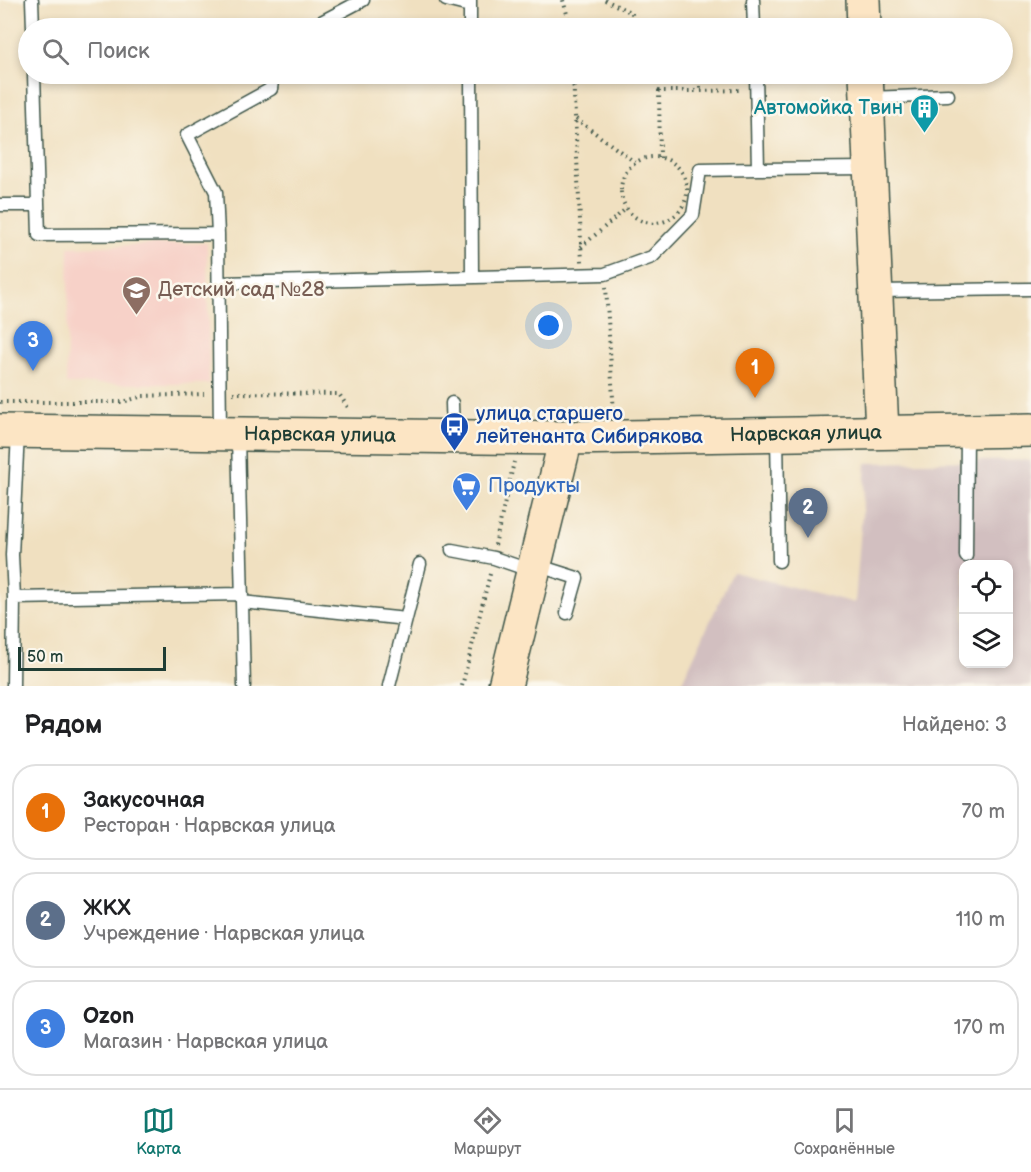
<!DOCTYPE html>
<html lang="ru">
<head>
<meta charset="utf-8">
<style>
	body { margin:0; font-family:"Balsamiq Sans",sans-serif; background:#f2f2f2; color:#202124 }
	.controls { position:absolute; right:18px; bottom:18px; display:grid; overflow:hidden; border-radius:12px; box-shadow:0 3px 9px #0003 }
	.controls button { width:54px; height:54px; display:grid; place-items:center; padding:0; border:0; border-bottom:2px solid #e0e0e0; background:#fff; color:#202124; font:30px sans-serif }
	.scale { position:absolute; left:18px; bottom:15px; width:148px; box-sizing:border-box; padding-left:6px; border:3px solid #1f3d34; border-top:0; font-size:16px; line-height:21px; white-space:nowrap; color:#1f3d34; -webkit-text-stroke:4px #fbf7ec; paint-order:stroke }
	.you { position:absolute; left:549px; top:326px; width:21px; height:21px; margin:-15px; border:4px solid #fff; border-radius:50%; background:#1a73e8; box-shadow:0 0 0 9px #1a73e833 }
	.badge { display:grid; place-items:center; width:39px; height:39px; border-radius:50%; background:#0f766e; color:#fff; font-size:20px; font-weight:700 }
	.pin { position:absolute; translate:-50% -50px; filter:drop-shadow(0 2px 3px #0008) }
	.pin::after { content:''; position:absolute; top:32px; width:21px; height:18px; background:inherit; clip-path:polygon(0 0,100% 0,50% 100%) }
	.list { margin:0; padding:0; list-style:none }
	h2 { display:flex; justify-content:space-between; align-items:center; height:78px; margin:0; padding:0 24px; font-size:26px }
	h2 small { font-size:20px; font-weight:400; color:#757577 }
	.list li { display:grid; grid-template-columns:39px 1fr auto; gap:18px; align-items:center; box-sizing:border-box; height:96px; margin:0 12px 12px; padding:0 12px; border:2px solid #e0e0e0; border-radius:24px }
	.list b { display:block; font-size:22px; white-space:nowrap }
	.list p { margin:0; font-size:20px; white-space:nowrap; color:#757577 }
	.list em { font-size:20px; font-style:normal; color:#757577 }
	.icon { flex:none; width:33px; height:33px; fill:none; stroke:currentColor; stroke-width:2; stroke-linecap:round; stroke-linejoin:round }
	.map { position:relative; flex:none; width:1031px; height:686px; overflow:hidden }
	.search { position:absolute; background:#fff; box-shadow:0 3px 9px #0003; left:18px; right:18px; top:18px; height:66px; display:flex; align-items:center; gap:15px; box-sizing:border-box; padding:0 21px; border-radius:33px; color:#757577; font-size:22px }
	.sheet { height:402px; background:#fff }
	nav { display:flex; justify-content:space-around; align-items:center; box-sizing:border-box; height:84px; border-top:2px solid #e0e0e0; background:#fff; font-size:16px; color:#757577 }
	nav a { display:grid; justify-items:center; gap:3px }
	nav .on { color:#0f766e }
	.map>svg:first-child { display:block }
	.built { fill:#f7d1c8 }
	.industrial { fill:#d2bfc0; fill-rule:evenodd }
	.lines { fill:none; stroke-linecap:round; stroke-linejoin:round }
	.lane-casing { stroke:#3e5549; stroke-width:15 }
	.secondary-casing { stroke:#3e5549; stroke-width:36 }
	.path { stroke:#3e5549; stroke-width:4; stroke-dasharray:1.5 4.5; stroke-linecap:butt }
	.lane { stroke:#fff; stroke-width:12 }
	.secondary { stroke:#fce5c4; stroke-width:33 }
	.labels { text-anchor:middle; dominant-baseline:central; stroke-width:5; stroke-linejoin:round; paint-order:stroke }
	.culture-label { font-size:20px; fill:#0d838f; stroke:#fbf7ec; text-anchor:end }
	.education-label { font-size:20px; fill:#785e54; stroke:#fbf7ec; text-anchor:start }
	.transit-label { font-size:20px; fill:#164399; stroke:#fbf7ec; text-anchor:start }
	.street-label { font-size:20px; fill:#1f3d34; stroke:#fbf7ec }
	.shop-label { font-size:20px; fill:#366cbe; stroke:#fbf7ec; text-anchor:start }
</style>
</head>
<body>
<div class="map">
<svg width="1031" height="686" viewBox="0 0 1031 686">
	<rect width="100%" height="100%" fill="#fbf7ec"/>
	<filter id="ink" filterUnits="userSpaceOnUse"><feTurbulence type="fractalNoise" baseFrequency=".0167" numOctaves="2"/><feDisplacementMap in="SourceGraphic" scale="12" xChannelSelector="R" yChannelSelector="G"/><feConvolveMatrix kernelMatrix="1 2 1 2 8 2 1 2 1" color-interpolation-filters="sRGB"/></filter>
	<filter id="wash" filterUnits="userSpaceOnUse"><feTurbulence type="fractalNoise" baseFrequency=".008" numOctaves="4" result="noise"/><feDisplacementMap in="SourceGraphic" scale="24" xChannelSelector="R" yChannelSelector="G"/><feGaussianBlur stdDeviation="1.35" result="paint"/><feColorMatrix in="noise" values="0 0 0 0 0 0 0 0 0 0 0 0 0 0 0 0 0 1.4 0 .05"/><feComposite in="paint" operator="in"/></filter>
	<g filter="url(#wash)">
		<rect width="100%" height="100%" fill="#f0e0c0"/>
		<!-- built -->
		<path class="built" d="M207,243l2,141h-143l3,-137z"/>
		<!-- industrial -->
		<path class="industrial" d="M1031,460v226h-351l53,-114 122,31 11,-140zM964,564h44v100h-44z"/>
	</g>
	<g filter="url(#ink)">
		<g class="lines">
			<defs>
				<path id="lane" d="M32,0l1,28
					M446,0l24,6
					M470,0v28
					M753,0l1,28
					M310,28l53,-28
					M34,74l5,161 179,-1 2,197
					M471,74l1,203
					M756,74l2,95 111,-1
					M868,98l80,-3
					M0,205h38
					M218,234l-2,-42 -29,-57 84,-46 2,-15
					M221,283l384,-9 47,-17 41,-42 7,-45 58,-1
					M876,291l155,-2
					M452,403l1,33
					M18,433l-6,122 2,43 228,-4
					M777,434l2,127
					M238,436l6,250
					M452,550l42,8 38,13
					M966,556l1,-124
					M536,565l41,13 -10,35
					M242,602l164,17
					M13,686l1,-88
					M389,686l31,-122"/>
				<g id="secondary">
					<path d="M863,0l1,28"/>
					<path d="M866,74l16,358"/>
					<path id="s1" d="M0,431l566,7 465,-8"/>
					<path d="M505,686l61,-248"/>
				</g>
			</defs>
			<!-- lane casing -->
			<use href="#lane" class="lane-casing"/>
			<!-- secondary casing -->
			<use href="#secondary" class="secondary-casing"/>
			<!-- path -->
			<path class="path" d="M563,0l8,28
				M605,0l27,13 1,15
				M573,74l9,188
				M700,74v17l42,-1
				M576,119l60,44
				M621 190a33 33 0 1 1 66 0a33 33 0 1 1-66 0Z
				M660,158l-1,-67h41
				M581,247l46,-39
				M606,287l8,127
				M233,393l106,1 10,15
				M0,402h123l20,-6 61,-2
				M495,545l19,-83
				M462,686l29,-116"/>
			<!-- lane -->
			<use href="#lane" class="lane"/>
			<!-- secondary -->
			<use href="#secondary" class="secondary"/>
		</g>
	</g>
	<!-- icons -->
	<defs>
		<symbol id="building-pin" viewBox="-11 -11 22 30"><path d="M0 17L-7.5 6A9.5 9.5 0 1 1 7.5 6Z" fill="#0f9aa8" stroke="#fbf7ec"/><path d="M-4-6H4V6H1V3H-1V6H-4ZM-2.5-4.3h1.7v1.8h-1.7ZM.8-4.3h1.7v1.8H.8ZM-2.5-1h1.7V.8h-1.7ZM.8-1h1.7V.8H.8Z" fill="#fff"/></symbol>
		<symbol id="school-pin" viewBox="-11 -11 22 30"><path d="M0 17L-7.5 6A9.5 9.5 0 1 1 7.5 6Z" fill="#8d6e63" stroke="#fbf7ec"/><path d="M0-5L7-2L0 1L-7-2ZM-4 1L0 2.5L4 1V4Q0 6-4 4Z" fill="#fff"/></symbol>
		<symbol id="bus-pin" viewBox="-11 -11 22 30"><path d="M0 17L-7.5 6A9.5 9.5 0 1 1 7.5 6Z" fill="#1a4fb4" stroke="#fbf7ec"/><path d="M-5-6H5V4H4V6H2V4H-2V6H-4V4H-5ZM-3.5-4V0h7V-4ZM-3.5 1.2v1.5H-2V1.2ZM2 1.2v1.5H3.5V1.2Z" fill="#fff"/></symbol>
		<symbol id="supermarket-pin" viewBox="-11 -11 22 30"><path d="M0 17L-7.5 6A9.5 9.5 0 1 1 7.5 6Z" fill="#3f7fe0" stroke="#fbf7ec"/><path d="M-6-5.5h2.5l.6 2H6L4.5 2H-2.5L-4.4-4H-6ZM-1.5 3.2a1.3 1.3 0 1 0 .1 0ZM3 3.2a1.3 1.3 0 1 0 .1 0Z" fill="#fff"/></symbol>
	</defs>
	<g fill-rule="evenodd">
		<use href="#building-pin" x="908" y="92" width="33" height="45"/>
		<use href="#school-pin" x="120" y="274" width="33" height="45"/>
		<use href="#bus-pin" x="438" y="410" width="33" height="45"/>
		<use href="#supermarket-pin" x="450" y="470" width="33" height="45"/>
	</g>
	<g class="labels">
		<!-- culture labels -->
		<g class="culture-label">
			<text x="903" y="108">Автомойка Твин</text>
		</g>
		<!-- education labels -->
		<g class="education-label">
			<text x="158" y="290">Детский сад №28</text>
		</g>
		<!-- transit labels -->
		<g class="transit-label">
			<text x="476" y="414">улица старшего<tspan x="476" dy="23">лейтенанта Сибирякова</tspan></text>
		</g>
		<!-- street labels -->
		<g class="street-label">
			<text stroke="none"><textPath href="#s1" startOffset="806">Нарвская улица</textPath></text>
			<text stroke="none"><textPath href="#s1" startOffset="320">Нарвская улица</textPath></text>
		</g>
		<!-- shop labels -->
		<g class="shop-label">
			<text x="488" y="486">Продукты</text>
		</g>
	</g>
</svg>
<div class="controls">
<button><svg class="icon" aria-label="locate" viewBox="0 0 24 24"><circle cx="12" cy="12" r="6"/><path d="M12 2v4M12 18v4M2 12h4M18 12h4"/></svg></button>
<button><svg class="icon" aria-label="layers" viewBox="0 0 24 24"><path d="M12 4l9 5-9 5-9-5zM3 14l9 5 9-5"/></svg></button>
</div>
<div class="scale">50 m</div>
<div class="you"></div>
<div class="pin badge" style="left:755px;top:398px;background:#e8710a">1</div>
<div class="pin badge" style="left:808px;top:538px;background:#5c6f8a">2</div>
<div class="pin badge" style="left:33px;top:371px;background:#3f7fe0">3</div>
<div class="search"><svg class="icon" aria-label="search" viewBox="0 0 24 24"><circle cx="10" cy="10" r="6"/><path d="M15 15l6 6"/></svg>Поиск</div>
</div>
<section class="sheet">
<h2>Рядом<small>Найдено: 3</small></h2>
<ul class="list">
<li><span class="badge" style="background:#e8710a">1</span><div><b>Закусочная</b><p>Ресторан · Нарвская улица</p></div><em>70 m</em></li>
<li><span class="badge" style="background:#5c6f8a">2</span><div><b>ЖКХ</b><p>Учреждение · Нарвская улица</p></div><em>110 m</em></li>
<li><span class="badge" style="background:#3f7fe0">3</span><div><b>Ozon</b><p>Магазин · Нарвская улица</p></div><em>170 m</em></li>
</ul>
</section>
<nav>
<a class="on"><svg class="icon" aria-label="map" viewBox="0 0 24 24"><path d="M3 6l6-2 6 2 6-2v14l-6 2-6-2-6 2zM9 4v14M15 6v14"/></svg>Карта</a>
<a><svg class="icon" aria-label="directions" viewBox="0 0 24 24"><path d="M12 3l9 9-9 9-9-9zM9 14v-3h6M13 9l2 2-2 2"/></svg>Маршрут</a>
<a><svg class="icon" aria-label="saved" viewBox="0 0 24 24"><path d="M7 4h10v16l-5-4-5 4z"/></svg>Сохранённые</a>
</nav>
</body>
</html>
